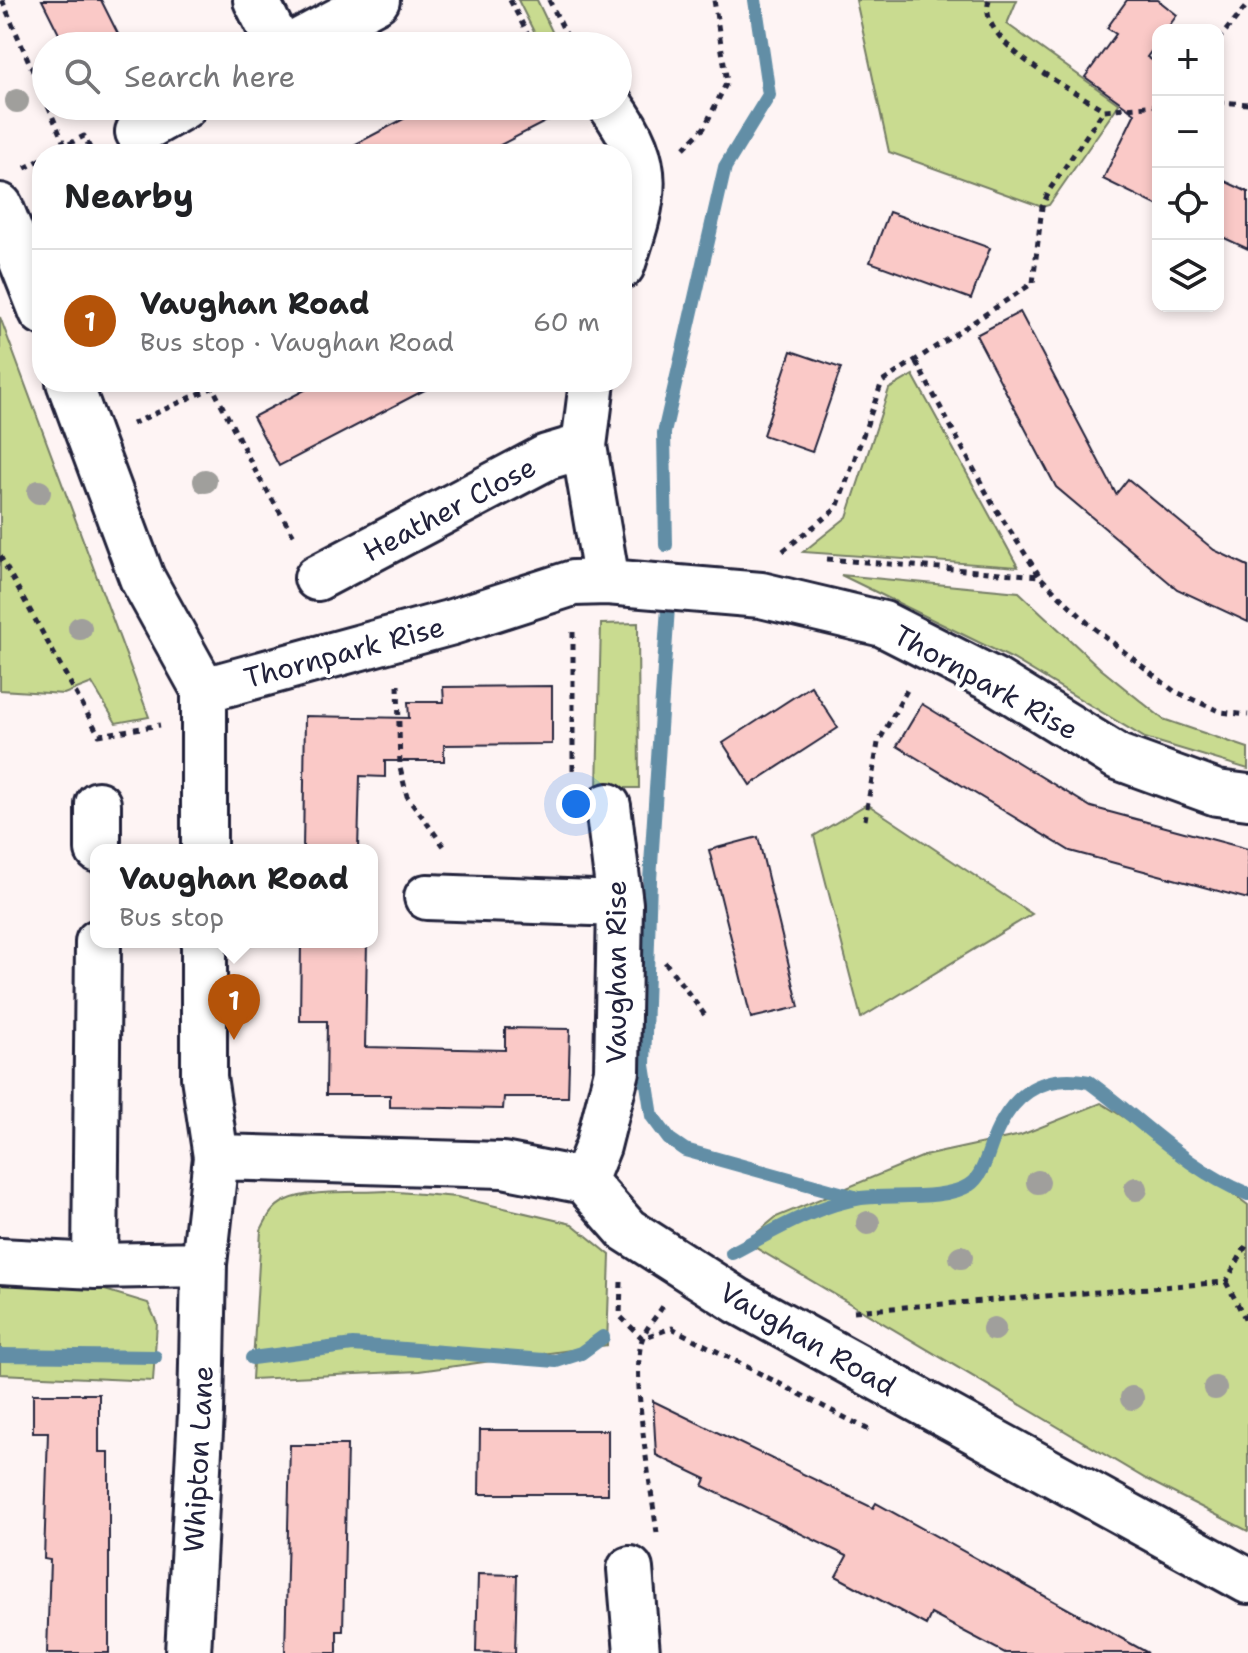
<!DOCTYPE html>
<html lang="en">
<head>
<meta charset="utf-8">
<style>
	body { margin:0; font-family:"Shantell Sans",sans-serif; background:#f6f6f6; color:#202124 }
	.controls { position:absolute; right:24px; top:24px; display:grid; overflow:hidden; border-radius:16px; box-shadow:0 4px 12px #0003 }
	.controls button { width:72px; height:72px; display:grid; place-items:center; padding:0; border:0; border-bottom:2px solid #e0e0e0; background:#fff; color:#202124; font:40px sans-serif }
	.you { position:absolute; left:576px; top:804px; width:28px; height:28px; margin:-20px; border:6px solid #fff; border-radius:50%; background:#1a73e8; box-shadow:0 0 0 12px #1a73e833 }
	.badge { display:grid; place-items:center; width:52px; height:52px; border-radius:50%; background:#b45309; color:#fff; font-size:26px; font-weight:700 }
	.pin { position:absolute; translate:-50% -66px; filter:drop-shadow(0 2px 4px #0008) }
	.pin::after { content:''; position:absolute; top:42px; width:28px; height:24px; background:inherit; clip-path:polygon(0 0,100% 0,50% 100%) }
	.popup { position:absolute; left:90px; top:844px; width:288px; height:104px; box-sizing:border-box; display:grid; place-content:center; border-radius:16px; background:#fff; filter:drop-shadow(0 2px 6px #0005); font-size:26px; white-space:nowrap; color:#757577 }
	.popup b { font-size:30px; color:#202124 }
	.popup::after { content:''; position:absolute; left:50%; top:100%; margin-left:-16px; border:16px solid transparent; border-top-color:#fff }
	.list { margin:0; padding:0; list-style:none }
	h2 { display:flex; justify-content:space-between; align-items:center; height:104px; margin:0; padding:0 32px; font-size:34px }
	h2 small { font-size:26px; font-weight:400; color:#757577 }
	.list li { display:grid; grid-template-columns:52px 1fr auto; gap:24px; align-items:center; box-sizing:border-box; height:144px; padding:0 32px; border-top:2px solid #e0e0e0 }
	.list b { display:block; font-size:30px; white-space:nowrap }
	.list p { margin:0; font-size:26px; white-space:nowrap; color:#757577 }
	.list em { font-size:26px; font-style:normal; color:#757577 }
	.icon { flex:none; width:44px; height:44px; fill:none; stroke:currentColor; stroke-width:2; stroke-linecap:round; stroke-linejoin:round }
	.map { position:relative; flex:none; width:1248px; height:1653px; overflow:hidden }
	.search { position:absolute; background:#fff; box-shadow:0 4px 12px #0003; left:32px; top:32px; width:600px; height:88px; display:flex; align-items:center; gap:20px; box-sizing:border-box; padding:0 28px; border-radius:44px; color:#757577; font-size:30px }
	.panel { position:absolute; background:#fff; box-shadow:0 4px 12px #0003; left:32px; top:144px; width:600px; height:248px; border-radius:32px }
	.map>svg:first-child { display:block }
	.green { fill:#c9db90; stroke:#767e66; stroke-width:2 }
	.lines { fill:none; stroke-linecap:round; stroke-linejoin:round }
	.stream { stroke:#628ea6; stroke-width:14 }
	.building { fill:#fac9c7; stroke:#22223b; stroke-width:2 }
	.minor-casing { stroke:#22223b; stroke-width:50 }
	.path { stroke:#22223b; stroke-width:5; stroke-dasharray:6 6; stroke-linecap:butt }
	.minor { stroke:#fff; stroke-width:44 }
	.tree { fill:#a09f9c }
	.labels { text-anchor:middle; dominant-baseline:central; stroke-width:8; stroke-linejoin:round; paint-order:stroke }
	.street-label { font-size:28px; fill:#22223b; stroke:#fff }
</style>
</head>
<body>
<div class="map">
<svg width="1248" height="1653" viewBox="0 0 1248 1653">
	<rect width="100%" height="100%" fill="#fef4f4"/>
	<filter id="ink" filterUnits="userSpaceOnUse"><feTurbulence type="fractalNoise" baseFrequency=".0125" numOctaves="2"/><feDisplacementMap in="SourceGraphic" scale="16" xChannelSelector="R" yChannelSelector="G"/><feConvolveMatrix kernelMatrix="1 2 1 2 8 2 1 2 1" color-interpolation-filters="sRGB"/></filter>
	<g filter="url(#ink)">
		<!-- green -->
		<path class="green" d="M518,0h19l22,46h-18z
			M856,0h161l-10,24 112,80 -70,101 -7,2 -153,-55z
			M0,317l149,400 -33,6 -24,-40 -28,11 -64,-4z
			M913,375l105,192 -215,-15 44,-35 42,-128z
			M841,575l178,17 82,77 62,50 85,29v21l-103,-31 -132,-79z
			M638,623l1,165h-42l4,-164z
			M867,804l165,110 -171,104 -47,-182z
			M1101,1103l61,38 86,64v326l-102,-52 -400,-237 30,-25 148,-61 97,-21z
			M386,1191l71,6 115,27 38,31 -3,90 -188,26 -167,8 9,-149c6,-12 11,-23 24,-29 22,-12 75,-8 101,-10z
			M0,1283l95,4 53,16 9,20 -4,58 -153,-7z"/>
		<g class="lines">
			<!-- stream -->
			<path class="stream" d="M666,545l-2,-112 61,-266 44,-72 -14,-95
				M668,607l-18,273 -6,185 8,51 17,23 16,11 173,48
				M732,1253c40,-21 84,-48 129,-55 29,-4 84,3 108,-13 13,-8 18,-29 23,-42 18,-47 47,-70 97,-61 54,39 97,87 159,112
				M0,1355l155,2
				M252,1358l101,-13 203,16 25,-8 22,-16"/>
		</g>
		<!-- building -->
		<path class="building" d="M42,0h59l23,46h-59z
			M1127,0h31l19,15 -11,15h-8v12l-11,15 11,7v142l-55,-27 32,-66 -50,-36 31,-43 -9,-6z
			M428,106h148l-93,48h-146z
			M1218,178l30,14v57l-30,-14z
			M889,212l101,36 -19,51 -101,-37z
			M1020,312l96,182 12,-15 86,71 34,16v56l-71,-33 -121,-102 -80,-152z
			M791,351l50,17 -29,84 -49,-17z
			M320,382h120l-161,84 -26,-49z
			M552,686v58l-108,1v16h-59v16l-25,-1 -2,74h-55l2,-134 104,2 -1,-16h36l-1,-15z
			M811,686l27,42 -88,57 -27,-42z
			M922,704l169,103 157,42v50l-178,-48 -173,-105z
			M758,837l41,170 -48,11 -42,-168z
			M301,942h66l-2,105 140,3v-22l65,1 -2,68h-64l-1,12 -113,-2v-12h-64l1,-74h-27z
			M33,1394h66v58h10v201h-62l3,-93 -6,-1 4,-127h-15z
			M653,1401l220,107 3,-5 272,150h-143l-74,-39 -5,11 -90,-49 11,-20 -144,-70 3,-7 -50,-24z
			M480,1430h128v64h-129z
			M290,1445h57l-4,186h-6v22h-52z
			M478,1574l39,1 -2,78 -39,-1z"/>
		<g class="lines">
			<defs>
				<path id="minor" d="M256,0l23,46
					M291,46l86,-46
					M611,106c45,61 33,93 11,160
					M138,132l46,-26
					M0,206l42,106
					M69,382l73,196 62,112v160
					M584,446l23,136
					M317,578l230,-121 37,-11 8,-64
					M204,690l245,-67 124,-40 34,-1 154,13 122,29 112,57 123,76 99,36 31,4
					M98,850v-46
					M427,897l193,7
					M216,1157l287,8 81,16 43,49 111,71 510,280
					M584,1181l14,-35 19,-75 3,-167 -12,-98
					M0,1261l95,5 109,-2
					M95,1266l3,-324
					M630,1569l7,84
					M188,1653l13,-240 3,-149 12,-107 -12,-80v-135"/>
			</defs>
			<!-- minor casing -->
			<use href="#minor" class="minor-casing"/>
			<!-- path -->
			<path class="path" d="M2,0l44,101
				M510,0l24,46
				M549,0l23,46
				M989,0c-14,43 83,89 115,110
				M1218,40l30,-36
				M1218,102l30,2
				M48,106l17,40 19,-10 9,18
				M684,148l20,-20 23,-46 -13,-82
				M51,154l14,-8
				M25,168l17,-9
				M916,362l76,141 47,72
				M210,382l48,94 38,63
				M132,424l93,-42
				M783,551l54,-43 45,-126 151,-99 9,-76 8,-18 54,-79 54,-5
				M0,556l99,179 61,-10
				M827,559l212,17 50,48 85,67 47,21 27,3
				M573,632v142
				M398,685l2,83 7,28 39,53
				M865,820l13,-77 29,-53
				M665,962l42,56
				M621,1282l-1,34 22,22 30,-10 197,102
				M1226,1282l22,42
				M854,1311l372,-29 22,-40
				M657,1533c-5,-41 -28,-163 -14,-196 4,-11 14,-21 20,-31"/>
			<!-- minor -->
			<use href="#minor" class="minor"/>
		</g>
		<!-- trees -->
		<g class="tree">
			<circle cx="17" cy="101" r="12"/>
			<circle cx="205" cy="481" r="12"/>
			<circle cx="39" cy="492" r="12"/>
			<circle cx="80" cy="628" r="12"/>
			<circle cx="1038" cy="1182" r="12"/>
			<circle cx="1136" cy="1189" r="12"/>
			<circle cx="868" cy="1223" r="12"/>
			<circle cx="961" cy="1257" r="12"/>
			<circle cx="994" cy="1329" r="12"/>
			<circle cx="1215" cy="1388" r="12"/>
			<circle cx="1132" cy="1398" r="12"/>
		</g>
	</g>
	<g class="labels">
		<!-- street labels -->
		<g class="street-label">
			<text transform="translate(449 509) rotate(-28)">Heather Close</text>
			<text transform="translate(344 652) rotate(-15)">Thornpark Rise</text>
			<text transform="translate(986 682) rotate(29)">Thornpark Rise</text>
			<text transform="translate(616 972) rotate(-90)">Vaughan Rise</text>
			<text transform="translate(808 1339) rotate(30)">Vaughan Road</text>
			<text transform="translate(198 1459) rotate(-87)">Whipton Lane</text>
		</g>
	</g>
</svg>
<div class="controls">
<button>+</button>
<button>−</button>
<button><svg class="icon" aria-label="locate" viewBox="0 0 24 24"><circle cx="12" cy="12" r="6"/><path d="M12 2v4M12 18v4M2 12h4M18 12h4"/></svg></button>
<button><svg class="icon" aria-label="layers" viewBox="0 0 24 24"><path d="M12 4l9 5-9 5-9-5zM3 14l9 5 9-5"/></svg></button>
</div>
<div class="you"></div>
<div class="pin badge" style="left:234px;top:1040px">1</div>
<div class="popup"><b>Vaughan Road</b>Bus stop</div>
<div class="search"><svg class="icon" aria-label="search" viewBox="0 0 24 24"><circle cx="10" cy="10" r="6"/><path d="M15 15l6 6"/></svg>Search here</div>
<section class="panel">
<h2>Nearby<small></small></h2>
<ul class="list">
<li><span class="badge">1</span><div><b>Vaughan Road</b><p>Bus stop · Vaughan Road</p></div><em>60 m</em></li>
</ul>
</section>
</div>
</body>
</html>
